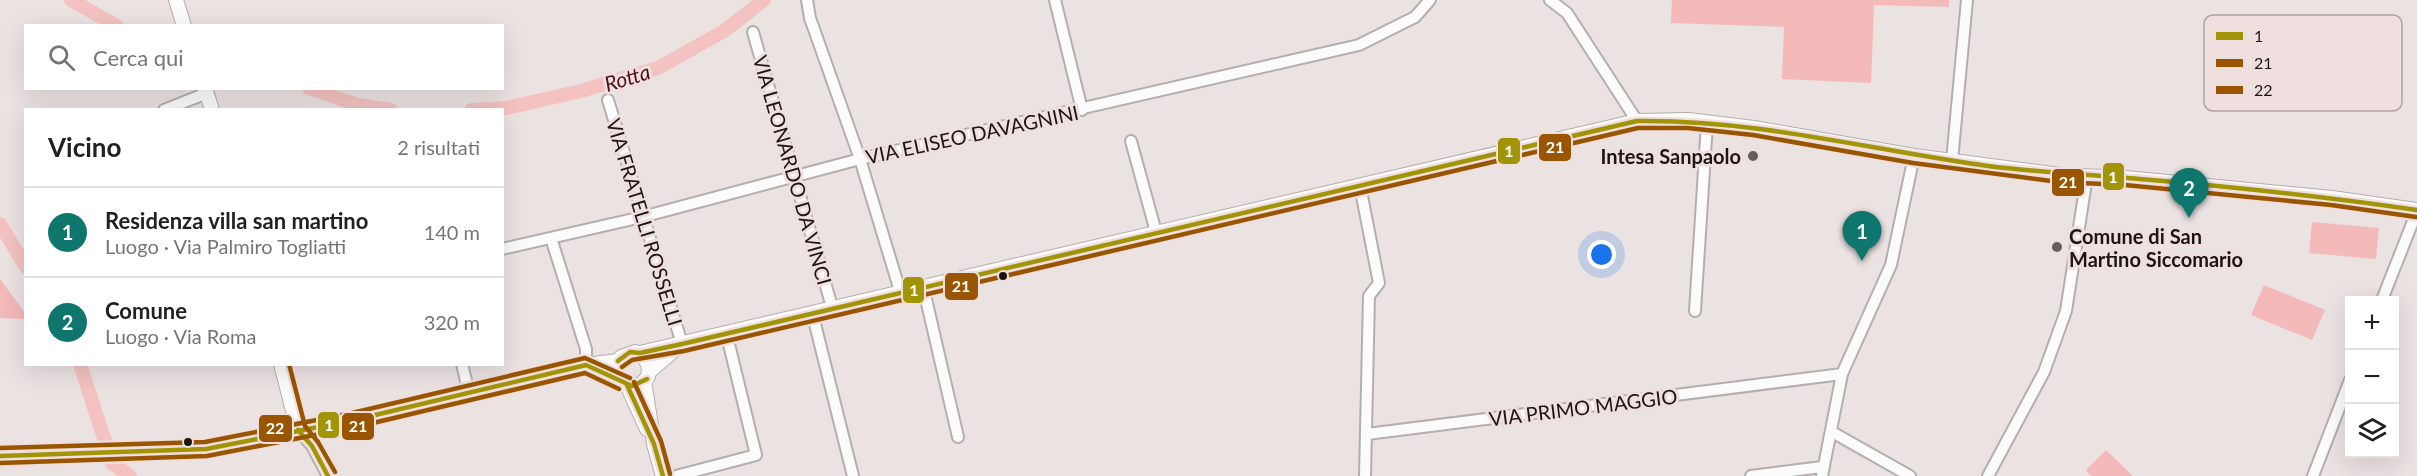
<!DOCTYPE html>
<html lang="it">
<head>
<meta charset="utf-8">
<style>
	body { margin:0; font-family:Lato,sans-serif; background:#f6f6f6; color:#202124 }
	.controls { position:absolute; right:18px; bottom:18px; display:grid; overflow:hidden; border-radius:0px; box-shadow:0 6px 24px #0002 }
	.controls button { width:54px; height:54px; display:grid; place-items:center; padding:0; border:0; border-bottom:2px solid #e0e0e0; background:#fff; color:#202124; font:30px sans-serif }
	.you { position:absolute; left:1602px; top:255px; width:21px; height:21px; margin:-15px; border:4px solid #fff; border-radius:50%; background:#1a73e8; box-shadow:0 0 0 9px #1a73e833 }
	.badge { display:grid; place-items:center; width:39px; height:39px; border-radius:50%; background:#0f766e; color:#fff; font-size:20px; font-weight:700 }
	.pin { position:absolute; translate:-50% -50px; filter:drop-shadow(0 2px 3px #0008) }
	.pin::after { content:''; position:absolute; top:32px; width:21px; height:18px; background:inherit; clip-path:polygon(0 0,100% 0,50% 100%) }
	.list { margin:0; padding:0; list-style:none }
	h2 { display:flex; justify-content:space-between; align-items:center; height:78px; margin:0; padding:0 24px; font-size:26px }
	h2 small { font-size:20px; font-weight:400; color:#757577 }
	.list li { display:grid; grid-template-columns:39px 1fr auto; gap:18px; align-items:center; box-sizing:border-box; height:90px; padding:0 24px; border-top:2px solid #e0e0e0 }
	.list b { display:block; font-size:22px; white-space:nowrap }
	.list p { margin:0; font-size:20px; white-space:nowrap; color:#757577 }
	.list em { font-size:20px; font-style:normal; color:#757577 }
	.icon { flex:none; width:33px; height:33px; fill:none; stroke:currentColor; stroke-width:2; stroke-linecap:round; stroke-linejoin:round }
	.map { position:relative; flex:none; width:2417px; height:476px; overflow:hidden }
	.search { position:absolute; background:#fff; box-shadow:0 6px 24px #0002; left:24px; top:24px; width:480px; height:66px; display:flex; align-items:center; gap:15px; box-sizing:border-box; padding:0 21px; border-radius:0px; color:#757577; font-size:22px }
	.panel { position:absolute; background:#fff; box-shadow:0 6px 24px #0002; left:24px; top:108px; width:480px; height:258px; border-radius:0px }
	.map>svg:first-child { display:block }
	.green { fill:#f4b9b9 }
	.lines { fill:none; stroke-linecap:round; stroke-linejoin:round }
	.canal { stroke:#f3c2c1; stroke-width:14 }
	.street-casing { stroke:#b5aeae; stroke-width:14 }
	.secondary-casing { stroke:#b5aeae; stroke-width:16 }
	.street { stroke:#fcfbfb; stroke-width:10 }
	.secondary { stroke:#fcfbfb; stroke-width:14 }
	.bus-1-casing { stroke:#efdfde; stroke-width:9 }
	.bus-2-casing { stroke:#efdfde; stroke-width:9 }
	.bus-3-casing { stroke:#efdfde; stroke-width:9 }
	.bus-1 { stroke:#a29407; stroke-width:4.5 }
	.bus-2 { stroke:#950; stroke-width:4.5 }
	.bus-3 { stroke:#950; stroke-width:4.5 }
	.poi-dot { fill:#645d5d; stroke:#efdfde; stroke-width:2 }
	.bus-dot { fill:#1b1615; stroke:#efdfde; stroke-width:2 }
	.labels { text-anchor:middle; dominant-baseline:central; stroke-width:6; stroke-linejoin:round; paint-order:stroke }
	.street-label { font-size:20px; fill:#1b1615; stroke:#efdfde }
	.poi-label { font-size:20px; font-weight:bold; fill:#1b1615; stroke:#efdfde; text-anchor:end }
	.water-label { font-size:21px; font-style:italic; fill:#511017; stroke:#efdfde }
	.key { fill:#efdfde; stroke:#afa3a2; stroke-width:1.5 }
	.key-label { font-size:16px; fill:#1b1615 }
	.line-badge { stroke:#efdfde; stroke-width:2 }
	.badge-label { font-size:16px; text-anchor:middle; font-weight:bold; fill:#fff }
</style>
</head>
<body>
<div class="map">
<svg width="2417" height="476" viewBox="0 0 2417 476">
	<rect width="100%" height="100%" fill="#ebe2e2"/>
	<!-- green -->
	<path class="green" d="M1672,0h277v7l-75,-2 -3,78 -89,-4 2,-52 -113,-4z
		M2312,222l67,6 -3,31 -67,-6z
		M0,279l25,34v6l-25,-1z
		M2264,285l61,25 -13,30 -61,-25z
		M2106,450l27,26h-42l-5,-6z"/>
	<g class="lines">
		<!-- canal -->
		<path class="canal" d="M71,0l46,26
			M309,88l49,17 33,5
			M471,110l35,-2 71,-16 81,-24 66,-37 40,-31
			M0,224l26,43
			M80,364l32,99 18,13"/>
		<defs>
			<path id="street" d="M807,0l3,18 50,141 40,132
				M1055,0l27,110
				M1550,0l17,13 70,108
				M753,32l79,275
				M608,100l74,244
				M164,110l43,-17
				M1131,141l25,91
				M1952,161l15,-161
				M1360,186l19,97 -10,13 -4,180
				M551,238l35,111v16
				M502,249l140,-32 218,-58 499,-114 56,-28 15,-17
				M923,286l35,151
				M2382,300l35,-89
				M1695,311l12,-188
				M812,312l41,164
				M462,364l7,29
				M298,430l14,16 16,30
				M1832,432l78,44
				M1367,434l475,-60
				M676,476l80,-21 -30,-123
				M1751,476l71,-9
				M1822,476l20,-102 49,-109 23,-109
				M1988,476l56,-104 22,-61 21,-135
				M2313,476l37,-96"/>
			<path id="secondary" d="M176,0l8,26
				M205,88l7,22
				M640,353l997,-232 51,-1 66,8 160,28 146,19 66,3 206,20 85,12
				M281,364l17,66
				M588,366c13,5 30,19 43,20 23,2 23,-29 4,-34l-14,5 -5,15 6,10
				M650,371l30,-26
				M644,381l10,63 9,32
				M627,385l20,44
				M0,456l206,-7 148,-29 232,-55 32,-4"/>
		</defs>
		<!-- street casing -->
		<use href="#street" class="street-casing"/>
		<!-- secondary casing -->
		<use href="#secondary" class="secondary-casing"/>
		<!-- street -->
		<use href="#street" class="street"/>
		<!-- secondary -->
		<use href="#secondary" class="secondary"/>
		<defs>
			<path id="bus-1" d="M618,361l12,-9 10,1 42,-9 955,-223c118,-2 234,29 351,45 47,6 93,8 140,12 97,8 193,18 289,32
				M627,385l27,59 9,32
				M298,430l14,16 16,30
				M0,456l206,-7 148,-29 232,-55 46,21 15,-7"/>
			<path id="bus-2" d="M622,367l10,-7 52,-9 954,-223h50l65,7 160,28 146,19 66,3 206,20 85,12
				M0,463l207,-7 149,-29 229,-54 34,16"/>
			<path id="bus-3" d="M289,364l16,62 13,16 17,30
				M634,382l27,59 9,33
				M0,448l205,-6 147,-29 233,-55 45,20"/>
		</defs>
		<!-- bus-1 casing -->
		<use href="#bus-1" class="bus-1-casing"/>
		<!-- bus-2 casing -->
		<use href="#bus-2" class="bus-2-casing"/>
		<!-- bus-3 casing -->
		<use href="#bus-3" class="bus-3-casing"/>
		<!-- bus-1 -->
		<use href="#bus-1" class="bus-1"/>
		<!-- bus-2 -->
		<use href="#bus-2" class="bus-2"/>
		<!-- bus-3 -->
		<use href="#bus-3" class="bus-3"/>
	</g>
	<!-- markers -->
	<g class="poi-dot">
		<circle cx="1753" cy="156" r="6"/>
		<circle cx="2057" cy="247" r="6"/>
	</g>
	<g class="bus-dot">
		<circle cx="1003" cy="276" r="5"/>
		<circle cx="188" cy="442" r="5"/>
	</g>
	<g class="labels">
		<!-- street labels -->
		<g class="street-label">
			<text transform="translate(972 134) rotate(-12)">VIA ELISEO DAVAGNINI</text>
			<text transform="translate(793 170) rotate(74)">VIA LEONARDO DA VINCI</text>
			<text transform="translate(645 222) rotate(73)">VIA FRATELLI ROSSELLI</text>
			<text transform="translate(1583 407) rotate(-7)">VIA PRIMO MAGGIO</text>
		</g>
		<!-- poi labels -->
		<g class="poi-label">
			<text x="1741" y="156">Intesa Sanpaolo</text>
			<text x="2069" y="236" text-anchor="start">Comune di San<tspan x="2069" dy="23">Martino Siccomario</tspan></text>
		</g>
		<!-- water labels -->
		<g class="water-label">
			<text transform="translate(627 77) rotate(-17)">Rotta</text>
		</g>
	</g>
	<!-- legend -->
	<rect x="2204" y="15" width="198" height="96" rx="9" class="key"/>
	<rect x="2216" y="32" width="27" height="8" fill="#a29407"/>
	<rect x="2216" y="59" width="27" height="8" fill="#950"/>
	<rect x="2216" y="86" width="27" height="8" fill="#950"/>
	<g class="key-label">
		<text x="2254" y="42">1</text>
		<text x="2254" y="69">21</text>
		<text x="2254" y="96">22</text>
	</g>
	<g class="line-badge">
		<rect x="1538" y="133" width="34" height="29" rx="6" fill="#950"/>
		<rect x="1497" y="137" width="24" height="28" rx="6" fill="#a29407"/>
		<rect x="2102" y="162" width="23" height="29" rx="6" fill="#a29407"/>
		<rect x="2051" y="168" width="34" height="29" rx="6" fill="#950"/>
		<rect x="944" y="272" width="35" height="29" rx="6" fill="#950"/>
		<rect x="902" y="276" width="23" height="28" rx="6" fill="#a29407"/>
		<rect x="317" y="411" width="23" height="28" rx="6" fill="#a29407"/>
		<rect x="341" y="412" width="34" height="29" rx="6" fill="#950"/>
		<rect x="258" y="414" width="35" height="29" rx="6" fill="#950"/>
	</g>
	<g class="badge-label">
		<text x="1555" y="153">21</text>
		<text x="1509" y="157">1</text>
		<text x="2113" y="183">1</text>
		<text x="2068" y="188">21</text>
		<text x="961" y="292">21</text>
		<text x="914" y="296">1</text>
		<text x="329" y="431">1</text>
		<text x="358" y="432">21</text>
		<text x="275" y="434">22</text>
	</g>
</svg>
<div class="controls">
<button>+</button>
<button>−</button>
<button><svg class="icon" aria-label="layers" viewBox="0 0 24 24"><path d="M12 4l9 5-9 5-9-5zM3 14l9 5 9-5"/></svg></button>
</div>
<div class="you"></div>
<div class="pin badge" style="left:1862px;top:261px">1</div>
<div class="pin badge" style="left:2189px;top:218px">2</div>
<div class="search"><svg class="icon" aria-label="search" viewBox="0 0 24 24"><circle cx="10" cy="10" r="6"/><path d="M15 15l6 6"/></svg>Cerca qui</div>
<section class="panel">
<h2>Vicino<small>2 risultati</small></h2>
<ul class="list">
<li><span class="badge">1</span><div><b>Residenza villa san martino</b><p>Luogo · Via Palmiro Togliatti</p></div><em>140 m</em></li>
<li><span class="badge">2</span><div><b>Comune</b><p>Luogo · Via Roma</p></div><em>320 m</em></li>
</ul>
</section>
</div>
</body>
</html>
